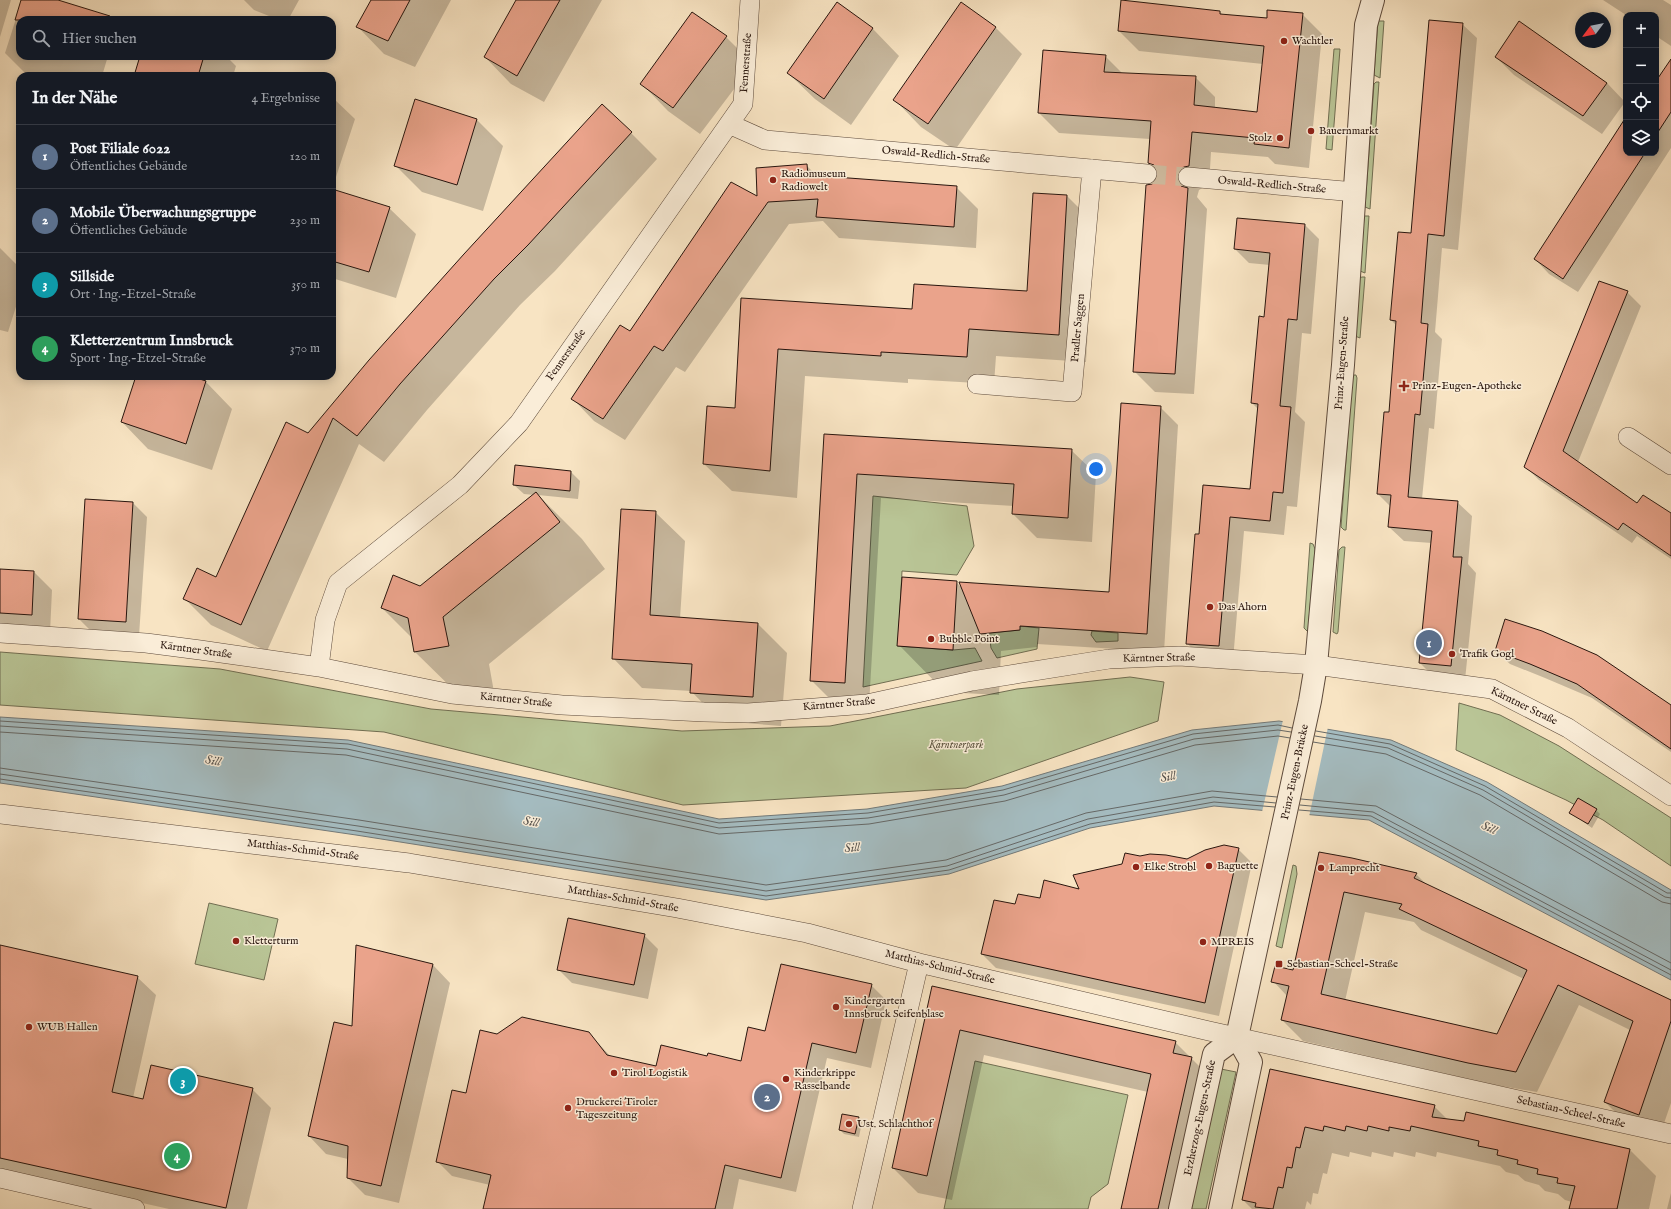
<!DOCTYPE html>
<html lang="de">
<head>
<meta charset="utf-8">
<style>
	body { margin:0; font-family:"IM FELL English",serif; background:#242831; color:#f1f3f6 }
	.controls { position:absolute; right:12px; top:12px; display:grid; overflow:hidden; border-radius:8px; box-shadow:0 2px 10px #0003 }
	.controls button { width:36px; height:36px; display:grid; place-items:center; padding:0; border:0; border-bottom:1px solid #363941; background:#171b24; color:#f1f3f6; font:20px sans-serif }
	.compass { position:absolute; left:1575px; top:12px; width:36px; height:36px; border-radius:50%; background:#171b24; box-shadow:0 2px 10px #0003; rotate:238deg }
	.you { position:absolute; left:1096px; top:469px; width:14px; height:14px; margin:-10px; border:3px solid #fff; border-radius:50%; background:#1a73e8; box-shadow:0 0 0 6px #1a73e833 }
	.badge { display:grid; place-items:center; width:26px; height:26px; border-radius:50%; background:#c59692; color:#fff; font-size:13px; font-weight:700 }
	.pin { position:absolute; translate:-50% -50%; border:2px solid #fff; box-shadow:0 1px 4px #0006 }
	.list { margin:0; padding:0; list-style:none }
	h2 { display:flex; justify-content:space-between; align-items:center; height:52px; margin:0; padding:0 16px; font-size:17px }
	h2 small { font-size:13px; font-weight:400; color:#9ea1a6 }
	.list li { display:grid; grid-template-columns:26px 1fr auto; gap:12px; align-items:center; box-sizing:border-box; height:64px; padding:0 16px; border-top:1px solid #363941 }
	.list b { display:block; font-size:15px; white-space:nowrap }
	.list p { margin:0; font-size:13px; white-space:nowrap; color:#9ea1a6 }
	.list em { font-size:13px; font-style:normal; color:#9ea1a6 }
	.icon { flex:none; width:22px; height:22px; fill:none; stroke:currentColor; stroke-width:2; stroke-linecap:round; stroke-linejoin:round }
	.map { position:relative; flex:none; width:1671px; height:1209px; overflow:hidden }
	.search { position:absolute; background:#171b24; box-shadow:0 2px 10px #0003; left:16px; top:16px; width:320px; height:44px; display:flex; align-items:center; gap:10px; box-sizing:border-box; padding:0 14px; border-radius:12px; color:#9ea1a6; font-size:15px }
	.panel { position:absolute; background:#171b24; box-shadow:0 2px 10px #0003; left:16px; top:72px; width:320px; height:308px; border-radius:12px }
	.map>svg:first-child { display:block }
	.green { fill:#b9c596; stroke:#716e52 }
	.water { fill:#a4bbbf; stroke:#737978 }
	.pier { fill:#f8e4c3 }
	.shadow { fill:#0003; fill-rule:evenodd }
	.lines { fill:none; stroke-linecap:round; stroke-linejoin:round }
	.shore { stroke:#666866; stroke-width:1 }
	.building { fill:#eaa38b; stroke:#29160e; fill-rule:evenodd }
	.minor-tunnel { stroke:#cfbb9f; stroke-width:19; stroke-dasharray:19 10; stroke-linecap:butt }
	.minor-casing { stroke:#5d4a3b; stroke-width:20 }
	.tertiary-casing { stroke:#5d4a3b; stroke-width:24 }
	.minor { stroke:#faedd8; stroke-width:19 }
	.tertiary { stroke:#faedd8; stroke-width:22 }
	.poi-dot { fill:#8f2418; stroke:#faedd8; stroke-width:1.5 }
	.labels { text-anchor:middle; dominant-baseline:central; stroke-width:3; stroke-linejoin:round; paint-order:stroke }
	.poi-label { font-size:11px; fill:#29160e; stroke:#faedd8; text-anchor:start }
	.street-label { font-size:11px; fill:#29160e; stroke:#faedd8 }
	.park-label { font-size:11px; font-style:italic; fill:#5b533e; stroke:#faedd8 }
	.water-label { font-size:12px; font-style:italic; fill:#54504c; stroke:#faedd8 }
</style>
</head>
<body>
<div class="map">
<svg width="1671" height="1209" viewBox="0 0 1671 1209">
	<rect width="100%" height="100%" fill="#f8e4c3"/>
	<filter id="stains"><feTurbulence type="fractalNoise" baseFrequency=".005" numOctaves="4"/><feColorMatrix values="0 0 0 0 .2 0 0 0 0 .09 0 0 0 0 .02 0 0 0 .5 -.17"/></filter>
	<radialGradient id="worn" r=".72"><stop offset=".6" stop-color="#630" stop-opacity="0"/><stop offset="1" stop-color="#630" stop-opacity=".3"/></radialGradient>
	<!-- green -->
	<path class="green" d="M1378,21h6l-4,57 -6,-3z
		M1334,49h6l-8,101 -6,-1z
		M1376,82h3l-9,127 -5,-2 9,-123z
		M1365,216h4l-4,57 -5,-2 4,-54z
		M1362,277h3l-5,61 -5,-2 4,-58z
		M1354,375h2l1,3 -11,152h-2l-3,-3 11,-148z
		M873,496l94,10 7,40 -17,29 -55,-4 -4,75 55,4 22,-2 7,13 -119,26z
		M1310,543l3,1 2,5 -7,82h-1l-3,-3z
		M1342,547h3l-7,85 -1,2 -4,-2 6,-82z
		M1020,626l19,2 -2,21 -40,9 -6,-10 -2,-15 30,-3z
		M1092,631l26,2v8l-22,1 -5,-7z
		M0,652l220,17 211,40 251,22 148,-5 187,-37 113,-12 34,5 -6,39 -192,67 -283,17 -299,-73 -384,-27z
		M1459,703l41,12 59,31 112,72v48l-68,-46 -37,-20 -110,-50z
		M1293,865l3,1 1,8 -15,74 -6,-2z
		M209,903l69,16 -14,61 -69,-16z
		M975,1061l153,34 -20,89 -17,13 -3,12h-144z
		M1221,1069l15,3 -30,137h-16z"/>
	<!-- water -->
	<path class="water" d="M0,717l348,23 371,79 148,-10 135,-23 190,-56 87,-9 112,19 96,42 184,108v90l-302,-160 -155,-14 -124,22 -141,46 -183,26 -410,-65 -356,-52z"/>
	<!-- pier -->
	<path class="pier" d="M1283,720l45,7 -19,90 -47,-5z"/>
	<!-- shadow -->
	<path class="shadow" d="M0,0h11l-11,37z
		M22,0h33l43,20h-78v36h88l-6,20h-74l-23,-23z
		M244,0h55l-11,20h-9l-25,-10z
		M372,0h79l-36,67 -31,-13 -26,-27z
		M517,0h85l-58,102 -33,-18 -26,-27z
		M1603,0h60l8,5v41l-15,-10v-21h-30z
		M837,4l36,25 26,27 -48,69 -36,-26 -27,-26z
		M1220,12l3,3 45,4 34,-5 20,20 -13,134 -34,-4 -7,-7 -57,-5 -2,34 -5,1 -5,3 -2,7 10,12 -13,185 -39,-2 -20,-20 17,-187 5,-4 2,-6 -1,-4 -9,-10 1,-22 -91,-6 -20,-20 66,-57 18,18 72,3 20,20v11l43,5 5,-49 -124,-13 -20,-20z
		M693,14l33,23 27,27 -53,70 -32,-23 -26,-27z
		M1519,22l88,61 18,19 -23,32 -88,-59 -18,-18z
		M1462,24l15,14 -19,212 -16,-2 -7,84 7,7 -8,90 -5,-1 -7,71 35,3 15,14 -4,48 8,9 -11,107 -31,-3 -14,-14 12,-120 -28,-2 -15,-14 2,-20 -13,-13 11,-81 8,-87 -6,-6z
		M996,28l26,26 -67,96 -34,-23 -26,-27z
		M141,56h85l10,10 -3,10h-98z
		M1671,61v87l-93,144 -29,-18 -14,-15 91,-141v35h30v-70z
		M267,74l8,2h-8z
		M332,97l23,22 -19,58 -4,-1z
		M415,101l62,19 26,26 -20,65 -61,-19 -27,-27z
		M631,133l26,26 -102,112 -35,34 -93,105 -43,52 -25,-18 -92,207 -56,-26 -26,-26 32,-21 92,-144z
		M806,165l12,12 138,10 22,22 -2,39 -137,-10 -16,-17 -34,3 -104,148 -9,-5 -51,73 -31,-19 -21,-22 185,-201z
		M332,190l57,18 27,26 -20,64 -64,-20z
		M1067,196l27,27 -8,139 -90,-6 -2,28 -86,-5v4l-103,-7 -8,122 -65,-7 -28,-27 32,-55 6,-110 171,11 115,-18z
		M1238,219l67,6 14,14 -8,95 -9,-1 -7,79 10,10 -8,85 -10,-1 -3,29 -40,-4 -11,129 -32,-2 -14,-15 13,-107 51,-46 8,-80 -7,-7 13,-85 5,-53 -21,-2 -14,-14z
		M0,248l20,20v26l-12,38 -8,-2z
		M1627,292l14,14 -63,156 60,42 33,10v45l-34,-23 -5,7 -93,-63 -14,-14z
		M137,376h50l19,6 26,27 -20,61 -64,-21 -26,-27z
		M1160,407l18,18 -14,227 -127,-8v3l-36,4 -2,44 -54,-3 -46,-47 57,-63 7,7 147,4z
		M825,435l246,15 25,24 -4,68 -55,-4 -24,-24 1,-8 -133,-8 -12,208 -34,-2 -24,-24z
		M571,472l9,9 -2,18 -40,-4 44,44 23,30 -116,95 5,28 -32,6 -47,-46 -2,-13 -31,-31 38,-21 114,-92 -10,-1 -10,-9z
		M133,503l14,14 -8,119 -47,-4 -13,-13z
		M655,512l30,29 -5,78 78,5 29,29 -6,73 -61,-5 -29,-30 -49,-3 -29,-30z
		M0,570l34,2 18,18 -2,43 -50,-3z
		M1496,651l175,56v45l-79,-54 -47,-20 -35,-14z
		M1596,810l4,4 -8,14 -21,-15z
		M1238,849l14,14 -33,153 -223,-48 -14,-14 34,-49 65,-15 42,-25 17,-7 47,2z
		M1320,853l96,21 10,10 245,117v102l-11,32 -34,-12 -21,-21 25,-72 -51,-25 -42,87 -48,-8 -186,-43 -21,-21 6,-23 -15,-16 20,-9zM1365,912l49,10 7,8 103,49 -27,57 -152,-35z
		M644,935l14,14 -10,50 -76,-16 -14,-14z
		M0,946l137,31 19,18 -23,103 11,3 108,-12 19,19 -24,101h-78l-169,-38z
		M357,946l76,19 17,18 -51,220 -34,-8 -17,-17v-19l-22,-5 -17,-18 44,-108z
		M871,985l15,15 -15,68 -44,-10 -31,134 -57,-13 -6,30h-249l6,-24 -38,-9 -15,-15 29,-66 32,-60 91,-2 22,24 46,10 51,-10 33,5 25,-29z
		M933,987l242,55 41,41 -27,126h-67l26,-117 -164,-37 -32,145 -34,-7 -25,-25z
		M1271,1070l163,36 14,14 182,30 26,26 -7,33h-77v-7l-7,-2 -7,-6 -13,-3 -6,-6 -14,-4 -7,-6 -12,-3 -6,-6 -63,-14 -1,5 -20,-5 -1,5 -21,-5 -1,5 -21,-5 -1,5 -21,-5 -1,5 -17,-4 -5,21 -4,-1 -5,21 -5,-1 -2,12 -4,-4 -2,8h-53l-9,-9z
		M858,1118l4,4 -3,15 -15,-3 -4,-4z
		M1671,1193v16h-4z"/>
	<g class="lines">
		<!-- shore -->
		<path class="shore" d="M0,721l348,23 371,79 149,-10 135,-23 190,-56 85,-9 14,3
			M0,726l347,23 372,79 149,-10 136,-23 190,-56 84,-9 13,2
			M1316,731l74,13 95,42 182,107h4
			M0,732l346,23 373,79 150,-10 136,-23 190,-56 83,-9 12,2
			M1315,736l73,12 95,42 182,107 6,1
			M1313,742l73,12 94,41 182,107 9,2
			M0,768l359,52 407,65 180,-25 140,-47 126,-22 65,6
			M0,774l358,52 408,65 181,-25 141,-47 125,-22 63,6
			M0,779l357,52 409,65 183,-26 141,-46 124,-22 61,5
			M1301,799l75,7 295,157
			M1300,805l73,7 298,158
			M1299,810l72,6 300,159"/>
	</g>
	<!-- building -->
	<path class="building" d="M21,0h37l52,16 -1,4h-94z
		M371,0h39l-22,41 -32,-14z
		M516,0h44l-43,76 -33,-19z
		M1121,0l99,11v3l47,4v-8l36,3 -14,135 -35,-4 1,-6 -63,-6 -3,34 -5,1 -5,3 -2,6 1,5 3,5 7,2 -13,186 -42,-2 13,-187 6,-1 4,-3 2,-6 -1,-6 -3,-4 -6,-2 3,-42 -113,-8 5,-63 63,5 -2,17 92,4 -2,29 63,7 7,-66 -146,-15z
		M837,2l36,26 -49,71 -37,-26z
		M961,2l35,25 -68,97 -35,-24z
		M692,12l35,24 -54,72 -33,-24z
		M1429,20l34,3 -19,213 -16,-2 -7,89 7,1 -8,91 -5,-1 -7,83 50,4 -5,56h9l-11,109 -32,-3 13,-132 -44,-4 3,-32 -14,-1 7,-82h5l7,-91 -6,-1 8,-88 13,1z
		M1519,21l88,62 -24,33 -88,-59z
		M140,56h64l-6,20h-64z
		M1671,59v53l-15,23v-54z
		M415,99l62,20 -20,66 -63,-19z
		M602,104l30,28 -104,113 -34,34 -94,105 -43,52 -24,-18 -92,207 -58,-26 14,-31 19,9 70,-155 22,11 61,-73 95,-106z
		M1626,117v36h19l-82,126 -29,-20z
		M807,164l1,11 149,11 -3,41 -138,-10 2,-18 -50,3 -105,149 -9,-5 -51,73 -32,-20 49,-74 10,6 101,-149 26,14 -1,-28z
		M332,189l58,18 -21,65 -37,-11z
		M1033,193l34,2 -8,140 -90,-6 -2,28 -86,-5v4l-103,-7 -8,122 -67,-7 4,-58 28,2 6,-110 171,11 2,-25 113,7z
		M1237,218l68,6 -8,96 -9,-1 -8,87 11,1 -8,86 -10,-1 -3,29 -40,-4 -11,129 -33,-2 9,-110h4l4,-49 47,4 8,-85 -7,-1 8,-87 5,1 6,-64 -36,-4z
		M1599,281l29,10 -65,160 74,52 6,-8 28,18v43l-48,-33 -5,7 -94,-63z
		M136,376h54l16,5 -20,63 -65,-22z
		M1121,403l40,3 -14,228 -127,-8v4l-40,4 -21,-52 150,10z
		M824,434l248,15 -4,69 -56,-4 2,-30 -157,-10 -12,209 -35,-2z
		M515,465l56,6 -1,20 -57,-6z
		M536,492l24,30 -117,95 6,29 -35,6 -6,-34 -27,-10 12,-33 27,11z
		M85,499l48,3 -7,120 -48,-3z
		M621,509l35,2 -6,104 108,8 -5,74 -63,-4 2,-29 -80,-5z
		M0,569l34,2 -2,44 -32,-2z
		M902,577l55,4 -4,69 -56,-4z
		M1505,619l37,12 55,24 74,50v44l-94,-65 -47,-20 -35,-13z
		M1578,798l19,11 -9,15 -19,-11z
		M1224,845l15,3 -34,155 -224,-49 13,-54 21,4 3,-10 22,4 4,-18 35,9 -6,-14 49,-11 3,-11 15,3 10,-2 16,1 21,4 18,-9z
		M1319,852l33,6 65,15 -3,5 257,122v21l-32,94 -35,-13 29,-81 -75,-36 -42,87 -48,-9 -187,-43 8,-34 -18,-4 4,-16 18,4zM1344,892l58,12 -3,5 128,61 -30,64 -176,-40z
		M568,918l77,16 -11,51 -77,-15z
		M0,945l138,31 -26,116 31,7 8,-34 102,23 -27,120 -226,-50z
		M356,945l77,19 -52,222 -34,-8 1,-32 -40,-10 26,-114 18,4z
		M781,964l91,20 -16,69 -44,-10 -31,135 -56,-13 -10,44h-232l8,-34 -55,-13 16,-72 14,3 14,-63 17,4 25,-17 67,15 18,23 49,11 5,-21 46,11 1,-3 33,8 7,-34 17,4z
		M932,986l244,55 -3,12 19,4 -34,152h-37l30,-135 -191,-44 -33,146 -35,-8z
		M1270,1069l165,36 -3,12 32,4 2,-9 164,37 -13,60h-48l6,-23 -18,-3 1,-5 -21,-4 1,-5 -21,-5 1,-4 -21,-5 1,-5 -20,-4 1,-5 -68,-15 -1,5 -21,-4v4l-21,-5 -1,5 -21,-5 -1,5 -21,-5 -1,5 -18,-4 -5,21 -4,-1 -4,21 -5,-1 -4,21 -5,-1 -5,22 -18,-2 1,-4 -14,-3z
		M842,1114l17,3 -4,17 -16,-4z"/>
	<g class="lines">
		<!-- minor-tunnel -->
		<path class="minor-tunnel" d="M1147,174l41,3"/>
		<defs>
			<path id="minor" d="M729,124l36,16 382,34
				M1188,177l167,15
				M977,384l95,8 20,-223
				M1628,437l43,28
				M0,633l146,10 54,7 119,17 133,27 110,11 142,7 44,1 119,-9 105,-23 137,-22 70,-3 137,9 176,24 76,39 103,68
				M319,667l6,-47 13,-37 122,-98 59,-62 224,-319 7,-104
				M0,814l409,49 268,45 130,25 112,30 290,68 462,103
				M0,1178l135,31
				M862,1209l57,-246"/>
			<path id="tertiary" d="M1180,1209l34,-155 23,-17 73,-336 6,-36 27,-300 23,-340 7,-25
				M1220,1209l31,-147 -14,-25"/>
		</defs>
		<!-- minor casing -->
		<use href="#minor" class="minor-casing"/>
		<!-- tertiary casing -->
		<use href="#tertiary" class="tertiary-casing"/>
		<!-- minor -->
		<use href="#minor" class="minor"/>
		<!-- tertiary -->
		<use href="#tertiary" class="tertiary"/>
	</g>
	<!-- markers -->
	<g class="poi-dot">
		<circle cx="1284" cy="41" r="4"/>
		<circle cx="1311" cy="131" r="4"/>
		<circle cx="1280" cy="138" r="4"/>
		<circle cx="773" cy="180" r="4"/>
		<path d="M1402 380h4v4h4v4h-4v4h-4v-4h-4v-4h4z"/>
		<circle cx="1210" cy="607" r="4"/>
		<circle cx="931" cy="639" r="4"/>
		<circle cx="1452" cy="654" r="4"/>
		<circle cx="1209" cy="866" r="4"/>
		<circle cx="1136" cy="867" r="4"/>
		<circle cx="1321" cy="868" r="4"/>
		<circle cx="236" cy="941" r="4"/>
		<circle cx="1203" cy="942" r="4"/>
		<rect x="1275" y="960" width="8" height="8" rx="2"/>
		<circle cx="836" cy="1007" r="4"/>
		<circle cx="29" cy="1027" r="4"/>
		<circle cx="614" cy="1073" r="4"/>
		<circle cx="786" cy="1079" r="4"/>
		<circle cx="568" cy="1108" r="4"/>
		<circle cx="849" cy="1124" r="4"/>
	</g>
	<g class="labels">
		<!-- poi labels -->
		<g class="poi-label">
			<text x="1292" y="41">Wachtler</text>
			<text x="1319" y="131">Bauernmarkt</text>
			<text x="1272" y="138" text-anchor="end">Stolz</text>
			<text x="781" y="174">Radiomuseum<tspan x="781" dy="13">Radiowelt</tspan></text>
			<text x="1412" y="386">Prinz-Eugen-Apotheke</text>
			<text x="1218" y="607">Das Ahorn</text>
			<text x="939" y="639">Bubble Point</text>
			<text x="1460" y="654">Trafik Gogl</text>
			<text x="1217" y="866">Baguette</text>
			<text x="1144" y="867">Elke Strobl</text>
			<text x="1329" y="868">Lamprecht</text>
			<text x="244" y="941">Kletterturm</text>
			<text x="1211" y="942">MPREIS</text>
			<text x="1287" y="964">Sebastian-Scheel-Straße</text>
			<text x="844" y="1001">Kindergarten<tspan x="844" dy="13">Innsbruck Seifenblase</tspan></text>
			<text x="37" y="1027">WUB Hallen</text>
			<text x="622" y="1073">Tirol Logistik</text>
			<text x="794" y="1073">Kinderkrippe<tspan x="794" dy="13">Rasselbande</tspan></text>
			<text x="576" y="1102">Druckerei Tiroler<tspan x="576" dy="13">Tageszeitung</tspan></text>
			<text x="857" y="1124">Ust. Schlachthof</text>
		</g>
		<!-- street labels -->
		<g class="street-label">
			<text transform="translate(746 63) rotate(-86)">Fennerstraße</text>
			<text transform="translate(936 155) rotate(5)">Oswald-Redlich-Straße</text>
			<text transform="translate(1272 185) rotate(5)">Oswald-Redlich-Straße</text>
			<text transform="translate(1078 328) rotate(-85)">Pradler Saggen</text>
			<text transform="translate(566 355) rotate(-55)">Fennerstraße</text>
			<text transform="translate(1342 363) rotate(-86)">Prinz-Eugen-Straße</text>
			<text transform="translate(196 650) rotate(8)">Kärntner Straße</text>
			<text transform="translate(1159 658) rotate(-1)">Kärntner Straße</text>
			<text transform="translate(516 700) rotate(6)">Kärntner Straße</text>
			<text transform="translate(839 704) rotate(-5)">Kärntner Straße</text>
			<text transform="translate(1524 706) rotate(26)">Kärntner Straße</text>
			<text transform="translate(1295 772) rotate(-78)">Prinz-Eugen-Brücke</text>
			<text transform="translate(303 850) rotate(7)">Matthias-Schmid-Straße</text>
			<text transform="translate(623 899) rotate(10)">Matthias-Schmid-Straße</text>
			<text transform="translate(940 967) rotate(14)">Matthias-Schmid-Straße</text>
			<text transform="translate(1571 1112) rotate(13)">Sebastian-Scheel-Straße</text>
			<text transform="translate(1200 1118) rotate(-78)">Erzherzog-Eugen-Straße</text>
		</g>
		<!-- park labels -->
		<g class="park-label">
			<text x="956" y="745">Kärntnerpark</text>
		</g>
		<!-- water labels -->
		<g class="water-label">
			<text transform="translate(213 761) rotate(10)">Sill</text>
			<text transform="translate(1168 777) rotate(-12)">Sill</text>
			<text transform="translate(531 822) rotate(10)">Sill</text>
			<text transform="translate(1489 828) rotate(25)">Sill</text>
			<text transform="translate(852 848) rotate(-6)">Sill</text>
		</g>
	</g>
	<rect width="100%" height="100%" filter="url(#stains)"/>
	<rect width="100%" height="100%" fill="url(#worn)"/>
</svg>
<div class="controls">
<button>+</button>
<button>−</button>
<button><svg class="icon" aria-label="locate" viewBox="0 0 24 24"><circle cx="12" cy="12" r="6"/><path d="M12 2v4M12 18v4M2 12h4M18 12h4"/></svg></button>
<button><svg class="icon" aria-label="layers" viewBox="0 0 24 24"><path d="M12 4l9 5-9 5-9-5zM3 14l9 5 9-5"/></svg></button>
</div>
<svg class="compass" viewBox="-18 -18 36 36"><path d="M0-13l5 13h-10z" fill="#e53935"/><path d="M0 13l5-13h-10z" fill="#9ea1a6"/></svg>
<div class="you"></div>
<div class="pin badge" style="left:1429px;top:643px;background:#5c6f8a">1</div>
<div class="pin badge" style="left:767px;top:1097px;background:#5c6f8a">2</div>
<div class="pin badge" style="left:183px;top:1081px;background:#0f9aa8">3</div>
<div class="pin badge" style="left:177px;top:1156px;background:#2e9e5b">4</div>
<div class="search"><svg class="icon" aria-label="search" viewBox="0 0 24 24"><circle cx="10" cy="10" r="6"/><path d="M15 15l6 6"/></svg>Hier suchen</div>
<section class="panel">
<h2>In der Nähe<small>4 Ergebnisse</small></h2>
<ul class="list">
<li><span class="badge" style="background:#5c6f8a">1</span><div><b>Post Filiale 6022</b><p>Öffentliches Gebäude</p></div><em>120 m</em></li>
<li><span class="badge" style="background:#5c6f8a">2</span><div><b>Mobile Überwachungsgruppe</b><p>Öffentliches Gebäude</p></div><em>230 m</em></li>
<li><span class="badge" style="background:#0f9aa8">3</span><div><b>Sillside</b><p>Ort · Ing.-Etzel-Straße</p></div><em>350 m</em></li>
<li><span class="badge" style="background:#2e9e5b">4</span><div><b>Kletterzentrum Innsbruck</b><p>Sport · Ing.-Etzel-Straße</p></div><em>370 m</em></li>
</ul>
</section>
</div>
</body>
</html>
